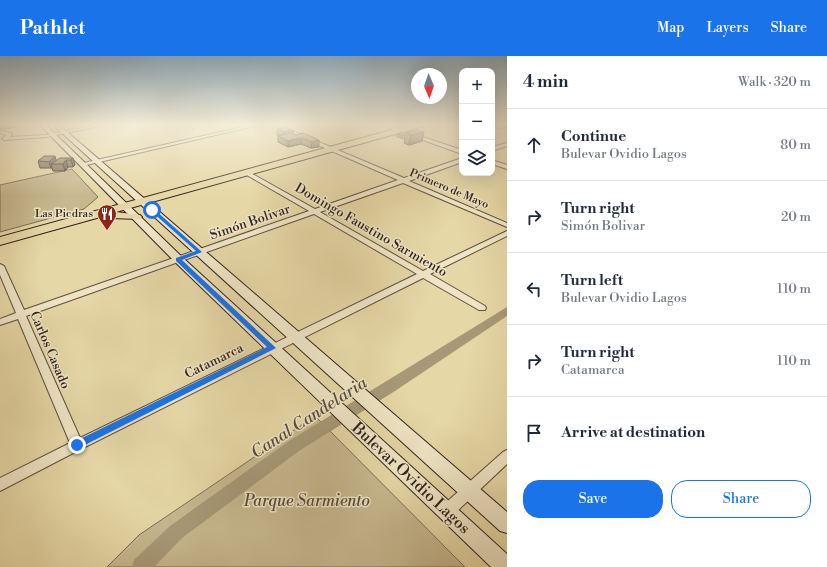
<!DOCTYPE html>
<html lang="en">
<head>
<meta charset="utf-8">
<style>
	body { margin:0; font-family:"Libre Bodoni",serif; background:#f6f6f7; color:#1f2937 }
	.controls { position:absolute; right:12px; top:12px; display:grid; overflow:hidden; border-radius:8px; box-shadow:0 4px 16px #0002 }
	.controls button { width:36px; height:36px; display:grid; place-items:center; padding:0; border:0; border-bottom:1px solid #e0e1e3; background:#fff; color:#1f2937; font:20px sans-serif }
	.compass { position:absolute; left:411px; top:12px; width:36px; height:36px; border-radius:50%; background:#fff; box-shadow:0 4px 16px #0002; rotate:178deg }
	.stop { position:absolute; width:12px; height:12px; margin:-9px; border:3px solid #1a73e8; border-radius:50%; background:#fff }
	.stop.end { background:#1a73e8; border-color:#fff; box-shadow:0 1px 4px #0008 }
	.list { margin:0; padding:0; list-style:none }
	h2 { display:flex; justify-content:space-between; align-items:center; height:52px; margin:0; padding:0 16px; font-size:17px }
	h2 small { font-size:13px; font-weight:400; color:#747a83 }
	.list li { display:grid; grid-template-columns:26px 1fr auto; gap:12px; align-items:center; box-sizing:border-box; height:72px; padding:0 16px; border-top:1px solid #e0e1e3 }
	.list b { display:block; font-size:15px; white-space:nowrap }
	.list p { margin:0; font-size:13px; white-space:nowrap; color:#747a83 }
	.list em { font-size:13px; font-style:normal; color:#747a83 }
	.actions { display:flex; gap:8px; padding:12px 16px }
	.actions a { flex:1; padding:9px 0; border:1px solid #1a73e8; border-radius:16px; text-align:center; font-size:14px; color:#1a73e8 }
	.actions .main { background:#1a73e8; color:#fff }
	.icon { flex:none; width:22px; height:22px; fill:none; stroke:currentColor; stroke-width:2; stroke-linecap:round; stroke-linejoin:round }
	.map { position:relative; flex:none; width:507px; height:511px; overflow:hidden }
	header { display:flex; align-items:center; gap:24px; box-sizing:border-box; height:56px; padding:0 20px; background:#1a73e8; color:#fff }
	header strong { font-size:19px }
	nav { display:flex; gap:22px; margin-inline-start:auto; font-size:14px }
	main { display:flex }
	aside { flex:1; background:#fff }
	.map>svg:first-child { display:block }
	.green { fill:#c7b88f; stroke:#7a6d56 }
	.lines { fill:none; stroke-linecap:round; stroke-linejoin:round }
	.canal { fill:#a79977; fill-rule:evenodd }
	.minor-casing { stroke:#5c4f3e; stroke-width:2 }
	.secondary-casing { stroke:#2e221c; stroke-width:2 }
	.trunk-casing { stroke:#2e221c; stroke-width:2 }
	.minor { fill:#efe5c5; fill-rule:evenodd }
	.secondary { fill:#efe5c5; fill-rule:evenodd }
	.trunk { fill:#e6d7a6; fill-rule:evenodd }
	.wall { fill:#7a6e56; stroke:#2e221c }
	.shaded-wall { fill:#635a46; stroke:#2e221c }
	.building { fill:#8e8064; stroke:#2e221c }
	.route { fill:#1a73e8 }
	.labels { text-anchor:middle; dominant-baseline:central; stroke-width:3; stroke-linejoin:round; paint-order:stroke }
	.far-street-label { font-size:11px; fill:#2e221c; stroke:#efe5c5 }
	.far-poi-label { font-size:11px; fill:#2e221c; stroke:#efe5c5; text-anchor:end }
	.street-label { font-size:13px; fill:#2e221c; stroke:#efe5c5 }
	.near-street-label { font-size:16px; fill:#2e221c; stroke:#efe5c5 }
	.near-park-label { font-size:16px; font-style:italic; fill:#544839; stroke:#efe5c5 }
	.near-water-label { font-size:17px; font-style:italic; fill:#584c3c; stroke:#efe5c5 }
</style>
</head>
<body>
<header>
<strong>Pathlet</strong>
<nav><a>Map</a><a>Layers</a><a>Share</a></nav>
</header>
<main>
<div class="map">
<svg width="507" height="511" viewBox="0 0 507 511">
	<rect width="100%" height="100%" fill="#e6d7a6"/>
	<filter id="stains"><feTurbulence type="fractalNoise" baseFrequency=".005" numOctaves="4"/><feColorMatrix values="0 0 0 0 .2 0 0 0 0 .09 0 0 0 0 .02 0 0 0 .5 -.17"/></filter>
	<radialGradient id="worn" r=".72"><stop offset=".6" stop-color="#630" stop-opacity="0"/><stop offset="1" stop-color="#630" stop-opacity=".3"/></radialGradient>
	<!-- green -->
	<path class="green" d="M72,113l26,28 -14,12 -84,23v-47z
		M315,360l150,151h-358l32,-32z"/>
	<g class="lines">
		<!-- canal -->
		<path class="canal" d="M507,251v9l-112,75 -96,60 -117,87 -28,29h-22l2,-7 36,-34 119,-85z"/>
		<defs>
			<path id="minor" d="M101,68h9l-64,13 -42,3 -2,-1 5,-4 -7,-2v-2l12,2 -2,4 36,-2z
				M256,68h8l-182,42 -3,-2z
				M270,68h6l128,54 58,-20v4l-53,19 98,42v4l-104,-44 -83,29 103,59 84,-40v5l-77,38 55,32 1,2 -1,2h-6l-56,-32 -342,171 -81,42v-13l70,-35 -52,-124 -18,6v-6l16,-6 -16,-38v-11l4,2 20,44 285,-99 -64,-37v-2h4l66,37 83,-29zM314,158l103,60 -337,164 -54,-122z
				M378,68h6l78,26v4z
				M492,68l15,4v2l-15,-4z
				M507,87v3l-15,5v-4z
				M492,104l15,5v4l-15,-5z
				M507,394v14l-55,52 -5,2 -5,-2 -2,-5 2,-5 61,-54z"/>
			<path id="secondary" d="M39,68h6l137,133 325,297v13h-16l-317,-306z
				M52,68h6l449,388v21l-7,-2z"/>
			<path id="trunk" d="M413,68h12l-1,2 -308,86 24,3 2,2 -2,2 -31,-1 -5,-2 -104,29v-8z"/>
		</defs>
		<!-- minor casing -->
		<use href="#minor" class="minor-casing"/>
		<!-- secondary casing -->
		<use href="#secondary" class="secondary-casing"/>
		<!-- trunk casing -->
		<use href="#trunk" class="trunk-casing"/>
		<!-- minor -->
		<use href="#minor" class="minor"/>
		<!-- secondary -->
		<use href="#secondary" class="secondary"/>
		<!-- trunk -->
		<use href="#trunk" class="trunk"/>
	</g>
	<!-- wall -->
	<path class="wall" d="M277,73l16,1v4l3,1 7,-2 16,14 -8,1 -10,-4 -13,3 -10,-5v-6h1l-2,-1z
		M424,76l-2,9 -13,4 -5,-2 1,-4 -8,-2v-3z
		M73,102l2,7 -2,2h-5l-3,4h-12l-1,-3h-12l-2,-7h18z"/>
	<!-- shaded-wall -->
	<path class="shaded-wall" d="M0,68h16l1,3 -17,3z
		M293,74v6l-10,2 1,-6z
		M424,76l-2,9 -13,4 2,-10z
		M301,82v6l-13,3v-6z
		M319,84v7l-8,1 1,-6z
		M55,100l2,7 -6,1 1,4h-1l-2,-6z
		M73,102l2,7 -2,2 -2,-7z
		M66,104l2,7 -3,4 -2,-7z"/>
	<!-- building -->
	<path class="building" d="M287,71l6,3 -9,2 -7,-3z
		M418,74l6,2 -13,3 -5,-2z
		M403,76l4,1h-1l-1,3 -8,-2z
		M291,77l5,2 7,-2 16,7 -7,2 -11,-4 -13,3 -10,-5z
		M44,100h11l-6,6 -11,-1z
		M60,102h13l-2,2h-5l-3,4h-12z"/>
	<!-- sky -->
	<linearGradient id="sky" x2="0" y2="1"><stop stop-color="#8ea9bb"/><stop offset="0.49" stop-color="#f4edd7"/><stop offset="1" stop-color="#f4edd7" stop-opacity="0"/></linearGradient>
	<rect width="507" height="140" fill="url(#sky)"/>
	<!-- route -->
	<path class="route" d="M151,153h3l48,43 -20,8 94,88 -199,101 -3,-1 -1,-3 1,-3 193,-95 -91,-86v-3l20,-7 -45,-40z"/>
	<!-- icons -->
	<defs>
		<symbol id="restaurant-pin" viewBox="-11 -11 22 30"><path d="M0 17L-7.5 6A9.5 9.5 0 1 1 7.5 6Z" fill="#8f2418" stroke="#efe5c5"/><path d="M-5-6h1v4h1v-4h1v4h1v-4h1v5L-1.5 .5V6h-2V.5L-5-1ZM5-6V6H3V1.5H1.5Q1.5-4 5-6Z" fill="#fff"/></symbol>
	</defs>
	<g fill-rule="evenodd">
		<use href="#restaurant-pin" x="96" y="147" width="22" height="30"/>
	</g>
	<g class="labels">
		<!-- far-street labels -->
		<g class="far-street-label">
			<text transform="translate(449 133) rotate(23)">Primero de Mayo</text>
		</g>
		<!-- far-poi labels -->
		<g class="far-poi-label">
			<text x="93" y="158">Las Piedras</text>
		</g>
		<!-- street labels -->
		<g class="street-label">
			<text transform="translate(250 166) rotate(-19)">Simón Bolivar</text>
			<text transform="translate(371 174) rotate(30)">Domingo Faustino Sarmiento</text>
			<text transform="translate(50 294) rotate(67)">Carlos Casado</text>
			<text transform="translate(214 305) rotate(-26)">Catamarca</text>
		</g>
		<!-- near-street labels -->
		<g class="near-street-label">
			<text transform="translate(411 422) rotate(43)">Bulevar Ovidio Lagos</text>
		</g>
		<!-- near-park labels -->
		<g class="near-park-label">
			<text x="307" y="445">Parque Sarmiento</text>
		</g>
		<!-- near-water labels -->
		<g class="near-water-label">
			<text transform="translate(309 362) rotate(-33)">Canal Candelaria</text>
		</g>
	</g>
	<rect width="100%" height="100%" filter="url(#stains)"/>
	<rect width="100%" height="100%" fill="url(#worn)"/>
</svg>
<div class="controls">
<button>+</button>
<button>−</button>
<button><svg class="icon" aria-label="layers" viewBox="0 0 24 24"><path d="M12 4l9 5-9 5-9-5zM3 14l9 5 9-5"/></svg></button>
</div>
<svg class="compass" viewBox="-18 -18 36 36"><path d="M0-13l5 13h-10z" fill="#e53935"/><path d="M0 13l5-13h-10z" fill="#747a83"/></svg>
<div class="stop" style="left:152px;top:154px"></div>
<div class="stop end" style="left:77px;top:389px"></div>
</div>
<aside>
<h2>4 min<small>Walk · 320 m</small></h2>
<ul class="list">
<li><svg class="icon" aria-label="ahead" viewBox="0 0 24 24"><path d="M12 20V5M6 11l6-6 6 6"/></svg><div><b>Continue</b><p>Bulevar Ovidio Lagos</p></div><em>80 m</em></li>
<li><svg class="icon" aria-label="right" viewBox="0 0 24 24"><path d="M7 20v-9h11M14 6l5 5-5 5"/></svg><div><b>Turn right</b><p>Simón Bolivar</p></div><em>20 m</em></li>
<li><svg class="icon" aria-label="left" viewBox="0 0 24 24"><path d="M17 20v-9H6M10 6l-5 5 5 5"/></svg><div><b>Turn left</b><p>Bulevar Ovidio Lagos</p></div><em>110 m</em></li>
<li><svg class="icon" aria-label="right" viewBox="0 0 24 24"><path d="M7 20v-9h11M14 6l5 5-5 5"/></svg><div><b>Turn right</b><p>Catamarca</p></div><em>110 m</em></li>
<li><svg class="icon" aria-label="arrive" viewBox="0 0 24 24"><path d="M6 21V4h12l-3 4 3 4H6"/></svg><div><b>Arrive at destination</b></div></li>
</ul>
<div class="actions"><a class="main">Save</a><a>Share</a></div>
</aside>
</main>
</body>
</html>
